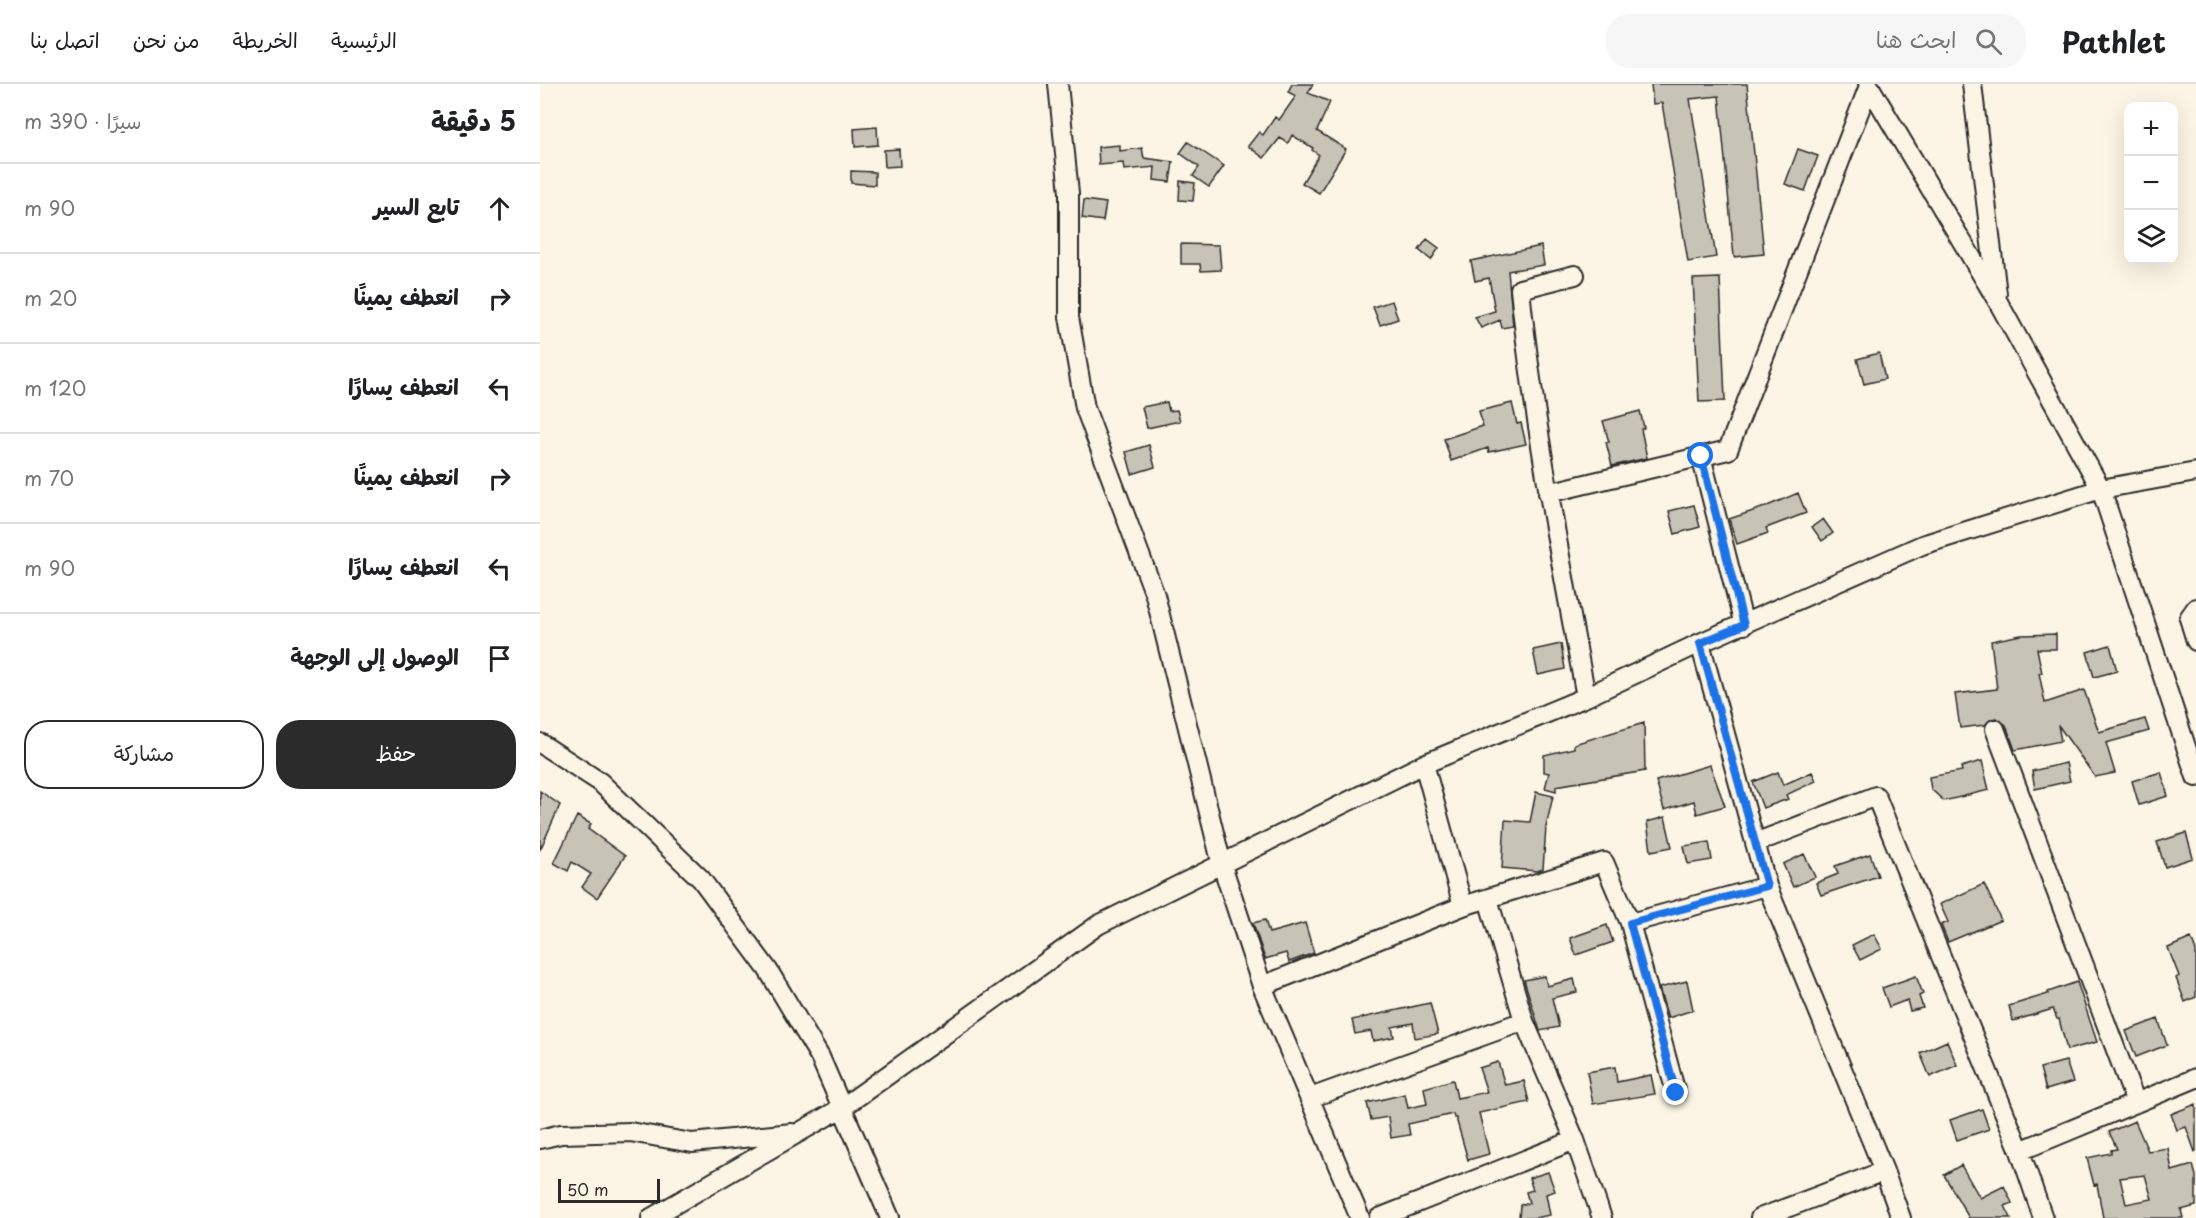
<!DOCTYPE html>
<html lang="ar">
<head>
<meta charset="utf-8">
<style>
	body { margin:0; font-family:"Playpen Sans","Playpen Sans Arabic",sans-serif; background:#f6f6f6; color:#202124; direction:rtl }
	.controls { position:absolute; right:18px; top:18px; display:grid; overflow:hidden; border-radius:12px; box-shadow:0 6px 24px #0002 }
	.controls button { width:54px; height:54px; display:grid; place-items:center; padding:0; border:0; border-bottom:2px solid #e0e0e0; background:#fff; color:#202124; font:30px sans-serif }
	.scale { position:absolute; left:18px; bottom:15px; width:102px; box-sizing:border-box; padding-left:6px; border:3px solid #2b2b2b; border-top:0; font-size:16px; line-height:21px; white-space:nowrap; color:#2b2b2b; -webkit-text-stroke:4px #fcf5e5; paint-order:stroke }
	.stop { position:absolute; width:18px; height:18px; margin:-14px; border:4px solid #1a73e8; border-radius:50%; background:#fff }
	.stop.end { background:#1a73e8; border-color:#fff; box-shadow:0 2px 6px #0008 }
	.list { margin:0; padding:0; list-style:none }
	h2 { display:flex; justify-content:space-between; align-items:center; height:78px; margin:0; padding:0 24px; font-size:26px }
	h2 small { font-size:20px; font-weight:400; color:#757577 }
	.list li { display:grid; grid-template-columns:39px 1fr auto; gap:18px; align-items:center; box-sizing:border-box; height:90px; padding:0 24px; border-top:2px solid #e0e0e0 }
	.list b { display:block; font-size:22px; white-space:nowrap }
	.list em { font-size:20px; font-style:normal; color:#757577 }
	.actions { display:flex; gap:12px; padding:18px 24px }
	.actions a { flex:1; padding:14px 0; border:2px solid #2b2b2b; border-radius:24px; text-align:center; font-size:21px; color:#2b2b2b }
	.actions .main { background:#2b2b2b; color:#fff }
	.icon { flex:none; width:33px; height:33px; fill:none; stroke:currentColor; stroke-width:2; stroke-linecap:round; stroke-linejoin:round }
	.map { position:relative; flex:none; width:1656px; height:1134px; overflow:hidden; direction:ltr }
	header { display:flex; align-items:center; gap:36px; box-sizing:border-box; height:84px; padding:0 30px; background:#fff; border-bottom:2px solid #e0e0e0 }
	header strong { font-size:28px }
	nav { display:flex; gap:33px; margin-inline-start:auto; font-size:21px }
	.search { width:420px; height:54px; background:#f6f6f6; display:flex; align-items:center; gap:15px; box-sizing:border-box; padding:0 21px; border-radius:24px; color:#757577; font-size:22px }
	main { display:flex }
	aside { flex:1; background:#fff }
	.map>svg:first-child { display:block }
	.building { fill:#c8c3b7; stroke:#2b2b2b; stroke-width:1.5; fill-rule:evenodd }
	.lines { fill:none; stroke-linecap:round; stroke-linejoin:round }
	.minor-casing { stroke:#2b2b2b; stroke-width:22 }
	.minor { stroke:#fcf5e5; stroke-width:18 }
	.route { stroke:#1a73e8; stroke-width:8 }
</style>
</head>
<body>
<header>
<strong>Pathlet</strong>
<div class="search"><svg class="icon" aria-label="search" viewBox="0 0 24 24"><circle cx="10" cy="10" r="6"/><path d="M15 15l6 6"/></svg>ابحث هنا</div>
<nav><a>الرئيسية</a><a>الخريطة</a><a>من نحن</a><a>اتصل بنا</a></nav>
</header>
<main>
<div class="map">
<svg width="1656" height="1134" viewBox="0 0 1656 1134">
	<rect width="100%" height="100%" fill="#fcf5e5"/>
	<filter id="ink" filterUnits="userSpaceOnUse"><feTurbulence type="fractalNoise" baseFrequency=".0167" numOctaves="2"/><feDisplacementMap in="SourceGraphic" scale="12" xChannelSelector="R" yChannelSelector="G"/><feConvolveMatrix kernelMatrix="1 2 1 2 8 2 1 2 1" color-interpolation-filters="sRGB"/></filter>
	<g filter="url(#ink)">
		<!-- building -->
		<path class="building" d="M752,0h21l-5,9 22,9 -13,29 29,18 -27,44 -17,-10 17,-28 -7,-5 1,-2 -21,-13 -4,8 -8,-5 -16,20 -16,-12 11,-14 4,3 12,-18 4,3 17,-24 -8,-4z
			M1111,0h96l17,170 -30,3 -15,-161 -29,3 26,158 -28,5 -26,-159 -9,1z
			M337,43l1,18 -23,2 -1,-18z
			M648,58l36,24 -15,21 -16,-11 6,-9 -19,-14z
			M580,61v6l22,-3 2,10 29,4 -3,20 -16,-2 1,-13 -31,3 -1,-7 -24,2 -1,-18z
			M359,65l1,17 -15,1 -1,-17z
			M1258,65l20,7 -13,35 -20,-7z
			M311,87l24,1v13l-24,-2z
			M640,97l15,2 -2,18 -14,-1z
			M544,116l22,3 -3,18 -21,-3z
			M887,155l12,9 -8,12 -12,-10z
			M641,160l38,1 2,25 -20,1 -1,-7h-19z
			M1001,162l3,19 -36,6 5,55 -11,2 -2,-8 -19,8 -6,-11 20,-6 -6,-33 -14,3 -4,-20z
			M1180,194l5,123 -26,1 -6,-123z
			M852,217l6,18 -18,6 -7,-18z
			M1339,269l6,26 -21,5 -7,-25z
			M627,318l2,9 8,-1 3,11 -33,7 -5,-21z
			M972,319l5,21 4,-1 5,21 -37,8 -1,-4 -37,13 -7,-22 39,-13 -4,-15z
			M1100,327l4,17 -3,1 6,29 -35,8 -6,-24h3l-6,-21z
			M609,361l6,22 -23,7 -6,-22z
			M1258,409l8,20 -40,15 2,5 -31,11 -8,-25 36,-12z
			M1154,421l6,22 -25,7 -6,-23z
			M1283,435l10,14 -11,8 -10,-14z
			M1516,550v15h-19l5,24h-3l6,30 39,-13 15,42 46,-13 4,12 -43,12 9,30 -20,4 -37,-52 3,16 -46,9 -9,-25 -9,-7 -6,1 -6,6 -25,3 -5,-34 42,-5 -6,-48 30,-6z
			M1021,560l4,25 -27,6 -5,-25z
			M1570,561l7,26 -23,6 -7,-25z
			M1104,639l1,48 -89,15v5l-11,-3 4,-15 -5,-1v-17l30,-7v-4z
			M1442,677l7,29 -45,11 -13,-12 -2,-12 33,-6 -1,-4z
			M1526,679l4,18 -35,8 -3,-18z
			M1170,681l15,41 -28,8 -3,-13 -30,9 -8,-29z
			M1238,688l5,13 29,-13 4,9 -30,14 2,4 -25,9 -10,-26z
			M1621,688l7,24 -29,9 -7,-24z
			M0,707l20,14 -20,45z
			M996,708l17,4 -7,31 -3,42 -6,2 -35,-3 3,-48 25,2z
			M37,732l14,8 -3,5 37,27 -28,42 -15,-11 9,-13 -19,-12 -4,9 -14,-8z
			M1125,733l7,30 -21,4 -4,-29z
			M1646,749l7,25 -28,9 -8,-25z
			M1169,758l3,18 -24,4 -4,-18z
			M1264,770l11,23 -22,10 -10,-23z
			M1330,770l8,22 -57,19 -5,-12 22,-9 -3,-8z
			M1444,800l17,36 -53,22 -7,-17 7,-3 -8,-18z
			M725,836l4,13 36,-10 9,30 -25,9 -3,-9 -21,6 -12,-36z
			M1067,841l6,17 -37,13 -6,-17z
			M1334,850l8,15 -22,11 -8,-15z
			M1651,854l5,13v46l-11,5 -9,-24 3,-2 -11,-28z
			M1005,892l2,10 27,-7 3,13 -25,6 7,29 -19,4 -16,-51z
			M1376,892l7,18 -4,2 4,12 -13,3 -3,-11 -18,7 -7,-19z
			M1147,897l6,29 -25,8 -9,-30z
			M1537,898l20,60 -30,8 -8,-31h-2l-4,-10 -40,12 -4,-15 39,-12v-2z
			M890,919l8,31 -23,4 -2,-15 -21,4 2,10 -21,4 -2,-10 -16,3 -3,-14z
			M1618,935l9,26 -31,12 -10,-26z
			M1407,957l10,24 -27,12 -10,-24z
			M1526,977l7,21 -27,8 -6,-22z
			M958,978l7,23 19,-4 5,21 -50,11 10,41 -21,6 -12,-42h-2l-1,-4 -45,10 2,11 -19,3 -3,-21 -17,3 -4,-17 38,-9 3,14 19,-4 -3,-16 29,-8 4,18 30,-6 -8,-24z
			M1075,983l2,15 34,-7 4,19 -62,10 -6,-32z
			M1656,1020v47l-1,1 -9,-25 -9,3 -6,-16z
			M1442,1025l7,20 -32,11 -7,-20z
			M1595,1037l13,30 20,-3 4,23 21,-6 3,11v30l-15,4 2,8h-80l-6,-34 -3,1 -7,-27 24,-5v-3l6,-1 -8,-17zM1605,1091l7,24 -26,5 -6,-26z
			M1421,1081l19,33 24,-12 8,17 -7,3 6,12h-42l-25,-43z
			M1008,1088l7,19 -9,3 4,21 -15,3h-16l1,-13 9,-2 -3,-11 7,-2 -4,-12z"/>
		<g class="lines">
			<defs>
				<path id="minor" d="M518,0l11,109v124l16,91 70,187 67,270 40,121 98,232
					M1328,0l129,216 104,189 95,288
					M1432,0l25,210
					M1035,191l-55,14c14,137 41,272 66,408
					M1161,372l43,169
					M1008,409l180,-43 141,-364
					M1656,524l-7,10 7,23
					M1160,559l67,243 117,285 17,47
					M1455,645l141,374
					M0,659l60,39 101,97 67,91 52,87 70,161
					M884,680l39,142
					M1215,759l121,-47 144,355 23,67
					M948,815l36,122 51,119 27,78
					M1090,839l137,-37
					M722,902l201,-80 141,-44 26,61 46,170
					M770,1014l214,-77
					M0,1055l21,-5 69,-2 62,11 100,-10
					M1480,1067l176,-73
					M111,1134l192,-111 255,-182 326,-161 162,-67 114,-54 222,-98 179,-56 95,-17
					M839,1134l196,-78
					M1220,1134l124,-47"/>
			</defs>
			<!-- minor casing -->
			<use href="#minor" class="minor-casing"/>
			<!-- minor -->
			<use href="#minor" class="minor"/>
		</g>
	</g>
	<g class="lines" filter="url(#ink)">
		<!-- route -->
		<path class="route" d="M1136,1009l-46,-170 137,-37 -67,-243 44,-18 -43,-169"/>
	</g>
</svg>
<div class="controls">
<button>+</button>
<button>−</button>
<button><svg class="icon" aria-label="layers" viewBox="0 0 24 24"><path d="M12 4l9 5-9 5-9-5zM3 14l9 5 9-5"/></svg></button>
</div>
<div class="scale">50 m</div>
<div class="stop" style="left:1161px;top:372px"></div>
<div class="stop end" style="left:1136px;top:1009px"></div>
</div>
<aside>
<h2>5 دقيقة<small>سيرًا · 390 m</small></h2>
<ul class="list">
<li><svg class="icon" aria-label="ahead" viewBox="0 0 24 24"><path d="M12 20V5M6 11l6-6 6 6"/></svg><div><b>تابع السير</b></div><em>90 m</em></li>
<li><svg class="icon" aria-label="right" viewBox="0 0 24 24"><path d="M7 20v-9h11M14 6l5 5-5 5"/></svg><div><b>انعطف يمينًا</b></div><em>20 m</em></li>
<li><svg class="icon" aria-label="left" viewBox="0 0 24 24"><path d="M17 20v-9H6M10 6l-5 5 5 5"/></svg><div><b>انعطف يسارًا</b></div><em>120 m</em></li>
<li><svg class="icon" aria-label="right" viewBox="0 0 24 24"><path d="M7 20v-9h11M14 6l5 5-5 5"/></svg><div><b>انعطف يمينًا</b></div><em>70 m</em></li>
<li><svg class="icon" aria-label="left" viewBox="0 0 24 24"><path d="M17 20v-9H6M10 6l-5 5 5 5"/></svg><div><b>انعطف يسارًا</b></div><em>90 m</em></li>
<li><svg class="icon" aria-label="arrive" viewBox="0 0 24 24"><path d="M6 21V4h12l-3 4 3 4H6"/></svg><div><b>الوصول إلى الوجهة</b></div></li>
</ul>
<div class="actions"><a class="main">حفظ</a><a>مشاركة</a></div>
</aside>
</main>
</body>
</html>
